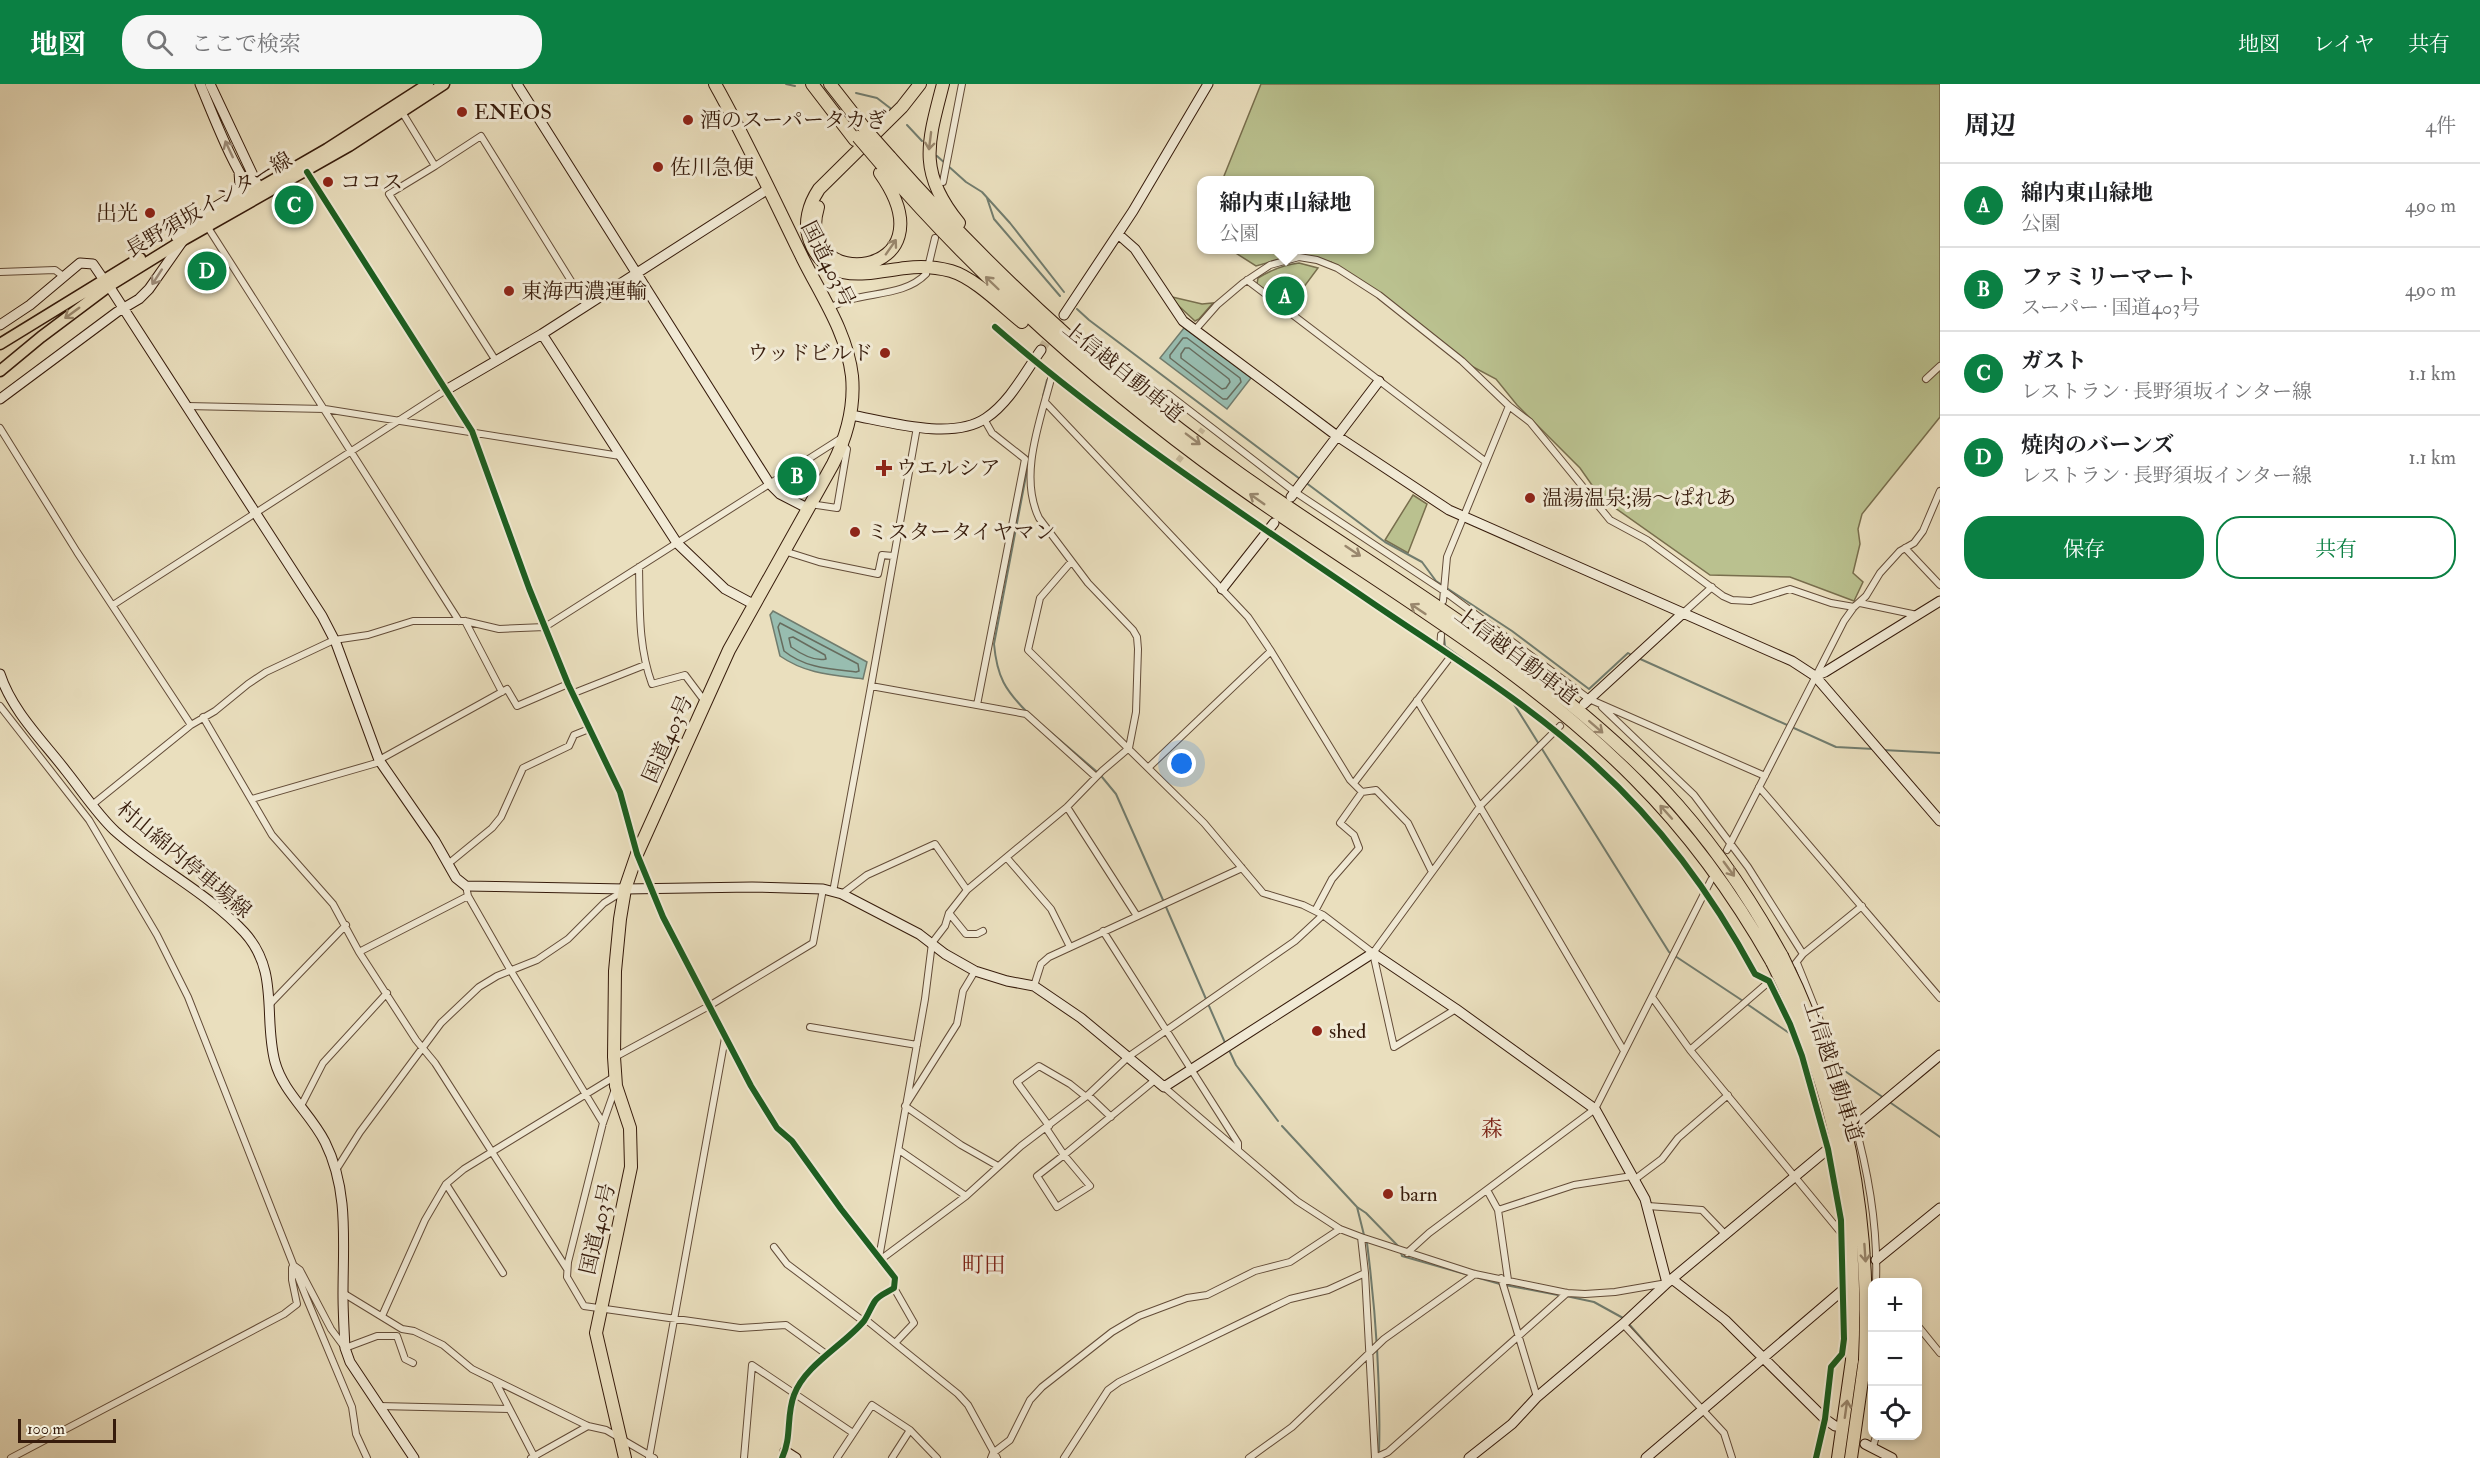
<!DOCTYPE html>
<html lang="ja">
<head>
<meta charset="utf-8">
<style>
	body { margin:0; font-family:"IM FELL Double Pica","Noto Serif JP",serif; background:#f6f6f6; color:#202124 }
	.controls { position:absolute; right:18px; bottom:18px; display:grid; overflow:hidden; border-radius:12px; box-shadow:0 3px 9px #0003 }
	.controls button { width:54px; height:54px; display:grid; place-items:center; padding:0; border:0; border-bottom:2px solid #e0e0e0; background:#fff; color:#202124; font:30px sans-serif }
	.scale { position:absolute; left:18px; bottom:15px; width:98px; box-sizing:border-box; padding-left:6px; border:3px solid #361b0b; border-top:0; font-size:16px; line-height:21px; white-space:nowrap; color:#361b0b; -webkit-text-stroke:4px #f1ead5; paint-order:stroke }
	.you { position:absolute; left:1182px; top:680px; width:21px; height:21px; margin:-15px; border:4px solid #fff; border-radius:50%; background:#1a73e8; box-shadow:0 0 0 9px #1a73e833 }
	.badge { display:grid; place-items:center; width:39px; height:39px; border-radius:50%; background:#0b8043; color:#fff; font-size:20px; font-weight:700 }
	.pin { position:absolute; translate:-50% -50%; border:3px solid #fff; box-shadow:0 2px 6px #0006 }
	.popup { position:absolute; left:1197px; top:92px; width:177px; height:78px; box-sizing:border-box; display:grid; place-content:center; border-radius:12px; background:#fff; filter:drop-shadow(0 2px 4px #0005); font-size:20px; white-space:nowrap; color:#757577 }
	.popup b { font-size:22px; color:#202124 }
	.popup::after { content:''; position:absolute; left:50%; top:100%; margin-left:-12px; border:12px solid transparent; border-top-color:#fff }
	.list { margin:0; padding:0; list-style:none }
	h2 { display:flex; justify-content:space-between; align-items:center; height:78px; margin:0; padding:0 24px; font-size:26px }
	h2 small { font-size:20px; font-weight:400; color:#757577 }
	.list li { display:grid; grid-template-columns:39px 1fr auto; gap:18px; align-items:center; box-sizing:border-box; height:84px; padding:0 24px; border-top:2px solid #e0e0e0 }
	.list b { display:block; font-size:22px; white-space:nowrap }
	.list p { margin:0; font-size:20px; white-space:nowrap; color:#757577 }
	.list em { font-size:20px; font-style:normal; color:#757577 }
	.actions { display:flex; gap:12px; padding:18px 24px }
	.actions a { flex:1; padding:14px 0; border:2px solid #0b8043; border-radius:24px; text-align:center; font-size:21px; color:#0b8043 }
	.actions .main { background:#0b8043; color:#fff }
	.icon { flex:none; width:33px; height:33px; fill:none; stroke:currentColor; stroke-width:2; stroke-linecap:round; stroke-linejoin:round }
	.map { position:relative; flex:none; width:1940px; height:1374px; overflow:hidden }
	header { display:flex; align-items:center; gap:36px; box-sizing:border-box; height:84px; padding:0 30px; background:#0b8043; color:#fff }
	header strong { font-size:28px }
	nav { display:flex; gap:33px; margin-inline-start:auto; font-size:21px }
	.search { width:420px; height:54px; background:#f6f6f6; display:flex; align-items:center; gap:15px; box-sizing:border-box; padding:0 21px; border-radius:24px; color:#757577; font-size:22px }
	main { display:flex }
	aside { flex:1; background:#fff }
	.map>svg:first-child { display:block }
	.green { fill:#bac18f; stroke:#786e4d; stroke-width:1.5 }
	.water { fill:#98bdb0; stroke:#717c6e; stroke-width:1.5 }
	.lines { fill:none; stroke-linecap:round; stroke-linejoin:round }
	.shore { stroke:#676c5e; stroke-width:1.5 }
	.stream { stroke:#717c6e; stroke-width:2 }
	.street-tunnel { stroke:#c6b89a; stroke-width:6; stroke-dasharray:6 3; stroke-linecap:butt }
	.secondary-tunnel { stroke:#c6b89a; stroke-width:9; stroke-dasharray:9 4.5; stroke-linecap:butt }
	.street-casing { stroke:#634c38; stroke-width:8 }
	.secondary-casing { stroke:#361b0b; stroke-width:11 }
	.primary-casing { stroke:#361b0b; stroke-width:13 }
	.highway-casing { stroke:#361b0b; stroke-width:14 }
	.street { stroke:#f1ead5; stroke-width:6 }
	.secondary { stroke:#f1ead5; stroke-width:9 }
	.primary { stroke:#eadfbe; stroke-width:10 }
	.highway { stroke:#eadfbe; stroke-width:12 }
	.highway-bridge-casing { stroke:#361b0b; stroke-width:14; stroke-linecap:butt }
	.highway-bridge { stroke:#eadfbe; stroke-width:12 }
	.cycleway-casing { stroke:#f1ead5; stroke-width:10 }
	.cycleway { stroke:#1b5e20; stroke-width:6 }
	.oneway { stroke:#99876d }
	.oneway2 { stroke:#9d8d7a }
	.poi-dot { fill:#8f2418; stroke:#f1ead5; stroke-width:2 }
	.labels { text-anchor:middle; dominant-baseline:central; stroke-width:6; stroke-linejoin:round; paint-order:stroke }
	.poi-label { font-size:21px; fill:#361b0b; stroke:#f1ead5; text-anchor:start }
	.street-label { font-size:21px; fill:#361b0b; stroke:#f1ead5 }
	.neighbourhood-label { font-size:22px; fill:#7a1f14; stroke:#f1ead5 }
</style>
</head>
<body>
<header>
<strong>地図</strong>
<div class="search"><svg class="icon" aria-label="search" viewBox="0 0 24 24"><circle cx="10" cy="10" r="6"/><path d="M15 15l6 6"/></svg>ここで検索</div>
<nav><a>地図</a><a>レイヤ</a><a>共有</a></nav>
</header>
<main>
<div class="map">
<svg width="1940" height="1374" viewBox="0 0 1940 1374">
	<rect width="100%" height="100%" fill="#eadfbe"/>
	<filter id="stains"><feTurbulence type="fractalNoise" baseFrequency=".00333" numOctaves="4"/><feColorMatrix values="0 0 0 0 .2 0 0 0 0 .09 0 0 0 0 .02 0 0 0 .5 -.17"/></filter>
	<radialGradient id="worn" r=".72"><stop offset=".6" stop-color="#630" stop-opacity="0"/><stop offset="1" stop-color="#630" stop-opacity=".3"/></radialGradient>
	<!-- green -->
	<path class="green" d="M1261,0h679v333l-78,97 -4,15 2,15 -7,29 10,9 -9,19 -64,-24 -80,-2 -109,-77 -21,-30 -63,-63 -21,-26 -34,-18 -131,-99 -36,-7 -39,11 -25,-16h138v-69h-147z
		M1299,179l19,5 -29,39 -32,-23 1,-6c13,-8 25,-13 41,-15z
		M1168,212l34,8 11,-1 -14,16 -4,2z
		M1413,411l14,9 -19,49 -23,-13z"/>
	<!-- water -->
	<path class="water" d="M1184,244l67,50 -24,31 -67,-51z
		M773,527l94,51 -4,17c-31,-4 -57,-5 -83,-23l-10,-41z"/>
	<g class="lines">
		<!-- shore -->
		<path class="shore" d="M1183,254h4l53,40 1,4 -14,17h-4l-53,-41v-3z
			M1185,264h4l40,31 1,3 -4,6 -4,1 -41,-31v-4z
			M780,539l78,41 1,7 -3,1c-26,-3 -51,-4 -72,-21l-6,-24z
			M789,554l4,-1 32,18 1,4c-12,3 -25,-5 -35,-12z"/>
		<!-- stream -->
		<path class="stream" d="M786,0l9,2
			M856,9l21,5 17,13
			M907,41l15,16
			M937,72l29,26 16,10 28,31 54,69
			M987,114l7,21 66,77
			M1077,225l12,11 211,159
			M1043,312l4,-16
			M1305,398l80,60 37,20 14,19 76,50 77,58 39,-36 5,3
			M1444,553l1,9 37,27
			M1638,574l198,89 38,2
			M1512,617l157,251 74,49
			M1028,629c-23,-23 -31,-36 -34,-69l35,-184
			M1048,646l48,41
			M1883,666l57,3
			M1102,693l14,17 47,106
			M1166,823l40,92
			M1747,920l45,31
			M1209,922l17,39
			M1230,968l6,13 42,56
			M1839,983l45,31
			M1888,1017l52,36
			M1282,1042l75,81 7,28
			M1357,1123l9,6 33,34
			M1367,1159c9,71 14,141 12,212
			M1401,1169l1,3 98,28
			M1505,1201l53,10
			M1566,1212l28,6 29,16
			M1628,1239l43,49"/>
		<!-- street-tunnel -->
		<path class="street-tunnel" d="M1178,377l25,-32"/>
		<!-- secondary-tunnel -->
		<path class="secondary-tunnel" d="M1041,266l23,-35"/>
		<defs>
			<path id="street" d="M402,28l33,54 46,-30 105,169
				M435,82l-46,28 107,167
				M307,88l165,259 57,157 39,96 52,108 17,62 26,63 88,169 26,42 15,13 49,68 54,69 -1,10c-6,4 -15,7 -19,13 -4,6 -7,14 -11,20 -20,24 -59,44 -70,74 -8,21 -2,43 -12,63
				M943,98l19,-98
				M207,142l252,395
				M929,179l6,-25
				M0,188l55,-2 8,6
				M1247,196l239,182
				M830,224c29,-18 72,-9 96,-34
				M995,243c117,102 248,187 376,275 76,52 157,101 225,164 65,59 117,130 159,208l14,7 21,43 12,32 26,93 13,71 3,119 -2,15 -11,13 -6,52 -9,39
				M1195,246l22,-25 26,-22 27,-18 29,-8 18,3 20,8 42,27 83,66 47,45 21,16 80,98 37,20 76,56 9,4 19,1 39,-12 41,14 23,4
				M1926,295l14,-13
				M1168,310l127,98 149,99 145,108 176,77
				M1045,318l203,215 23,34 79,129 12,12 14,-2 32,33 23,47
				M187,322l138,3 295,47
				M0,344l77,124 114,173
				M810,420l27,4 10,-59 -5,-5
				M1905,464l35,37
				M784,467l35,11 59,12 4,-19 11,1
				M1071,478l-31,36 -12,52 176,173 59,70 40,12 20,10 50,38 21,94 62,-38
				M639,483c1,41 -1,79 13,117l33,-9 21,28
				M1443,517l4,-44 62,-151
				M1860,519l57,12
				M113,521l333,-215
				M1682,530l30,-27
				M465,537l37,71
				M1440,565l1,-14
				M871,602l46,-259
				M574,609l71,-28
				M1417,616l207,351
				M977,621l48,-246 -33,-26 -8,-14
				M0,622l89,114 68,115 31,62 118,300 46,110 4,27 11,24
				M1602,623l92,88 54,72 55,87
				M203,633l69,118 61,69 26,48 57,88 19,23 132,206
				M379,676l128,-71 10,17 51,-22
				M1149,683l122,-116
				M1354,699l97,-127
				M1759,703l181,211
				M252,715l128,-37
				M92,721l99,-80 24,-14 33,-27 18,-12 68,-32 34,-5 45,-14h52l34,8 46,-2 298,-190
				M1067,723l70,109
				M1727,766l117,-229 10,-14 12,-11 14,-23 20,-22 14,-8 9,-12 17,-40
				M1007,774l44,51 19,38
				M448,780l44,-36 9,-11 22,-49 46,-22 5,-11 15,-6
				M466,802l2,10 43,75 92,152
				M833,808l38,-206 155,28 70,63
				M842,810l25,-19 68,-31 32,46
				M1315,827l17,-32 27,-31 -5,-13 -14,-12 22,-31
				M949,829l17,21h11l6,-3
				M1103,847l135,212v6
				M359,868l109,-56
				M1373,869l108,-148 79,-79
				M1797,879c41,101 83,208 79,319
				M1795,880l8,-10 59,-48
				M975,887l-12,20 -6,33 -52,82 56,39 37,21
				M1034,902l7,-22 8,-7 193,-89
				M1652,913l38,53 152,184
				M270,920l76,-79
				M810,943l107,18
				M1690,966l81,-70
				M615,973l94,-51 104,-63 10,-54
				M1164,1003l133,114 43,28 21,8 114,37 92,19 18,1 30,-2 52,-9
				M615,1005l-12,34 -35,139 -1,15 17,29 156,22 46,-3 40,29
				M1088,1011l23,22
				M301,1022l22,-43 64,-70
				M1049,1042l-32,-44 22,-16 31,18 15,12
				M1046,1044l18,27 91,-75
				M899,1066l67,46
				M1064,1071l26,31 -33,21 -20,-31z
				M336,1086l24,-38 81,-109 38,-36 18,-11 40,-16 31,-21 36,-36 21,-13
				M1634,1096l28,-21 16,-21 50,-43
				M446,1100l57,89
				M1487,1106l11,20 10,70
				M1648,1122l54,4 24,25
				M1498,1126l76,-25 58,-9
				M774,1163l13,17 76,57
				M1407,1169l22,-20 166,-124 116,-229
				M879,1174l46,-259 7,-56 13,-17 4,-13 18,-23 100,-83 35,-36 27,-23 7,-36 2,-63 -1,-12 -4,-7 -45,-47 -49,-65c-21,-43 2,-99 13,-143
				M880,1176l86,-64 55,-50 67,-51 40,-38 167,-116 28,-26
				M293,1181l7,5 31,59 14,19 32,-12h20l8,23 8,4
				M1365,1189l10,185
				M1501,1194l36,119
				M894,1204l20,35 -19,20
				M343,1209l59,36 12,2 29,14 29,24 116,57 18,4 48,28
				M382,1232l43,-96 21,-36 18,-15 150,-92
				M865,1235l93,75 10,11 29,53
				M1623,1240l101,109 8,25
				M1918,1242l22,27
				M495,1297l40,77
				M379,1322l130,3
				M1873,1363l3,-11
				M11,1374l273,-144 13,-10 -5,-24v-12
				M531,1374l57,-32
				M649,1374l76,-420
				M744,1374l8,-93 101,68
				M837,1374l35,-53 38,25 27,28
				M892,1374l18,-28
				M991,1374l2,-5 17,-13 20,-40 12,-13 70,-55 27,-16 48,-18 20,-3 48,-24 35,-9 50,-33
				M1064,1374l44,-68 11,-8 171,-83 38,-9 37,-17 -4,-36
				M1249,1374l43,-31 92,-88 91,-65
				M1375,1374l13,-6 179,-159"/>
			<path id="secondary" d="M200,0c12,28 37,95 57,113
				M210,0l49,104v6
				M517,0l252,399 11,11 27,14
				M1118,150l17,15 48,72 154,115 112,74 343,151 23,15 125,145
				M176,153l22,-20 34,-20 8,-11 -1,-14
				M109,202l213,330 14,27 43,117 56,81 21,37 10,8 159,3 127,-2 71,2 19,5 77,40 26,20 30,17 32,10 27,5 47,32 83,69 209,-134 83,56 139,100 50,90 22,84
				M1064,231l69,-104 75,-127
				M0,241l30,-20 50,-42 13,1 11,16
				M542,250l135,209 48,46 28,15
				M446,306l96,-56 226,-145
				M0,315l117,-87 22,-13 10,-10 33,-47
				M851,331c38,7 101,26 135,3 24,-16 39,-46 55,-68
				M1291,413l88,-116
				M1222,505l52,-66
				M0,590c12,37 43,67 66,97 16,20 31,43 49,60 40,36 92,61 129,101 36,39 19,85 31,130 8,30 36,52 50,80 24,48 18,100 18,152 0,18 1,36 2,54l5,14 64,96
				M1815,592l10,-4 115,-71
				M1584,620l98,-90
				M1856,1041l84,-70
				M1876,1176l64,-52
				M1672,1195l53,41 100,99 10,7
				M1865,1360l27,14
				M785,1367l11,7
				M1469,1374l43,-34 25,-27 86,-73 44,-41 161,-134
				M1646,1374l198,-169"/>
			<path id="primary" d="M190,144l137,-79 101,-65
				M0,260l140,-86
				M0,287l41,-34 68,-51 76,-47 164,-93 95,-62"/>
			<path id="highway" d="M812,0l43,56
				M830,0l36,46
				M920,0l-18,23 -83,82c-10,15 -16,34 -9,52 17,46 60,31 96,27 15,-2 30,-1 45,3 24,7 52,36 71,51
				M943,0c-15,58 -26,88 16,139
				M890,73c105,119 221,225 350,317 143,101 301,187 423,315 47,50 86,107 119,167
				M882,81c104,120 220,223 349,316 135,97 286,179 404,298 55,55 99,116 137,183
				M818,123c-26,88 138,73 62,-34
				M625,1374l-29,-125 35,-166 -1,-39 -14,-42 -2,-29 1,-86 5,-52 5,-30 12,-35 92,-204 104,-186c14,-28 22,-56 19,-88 -5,-43 -30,-79 -49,-117 -29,-59 -56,-118 -88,-175
				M1838,1374l14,-98
				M1851,1374l14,-99"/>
		</defs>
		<!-- street casing -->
		<use href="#street" class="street-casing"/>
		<!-- secondary casing -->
		<use href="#secondary" class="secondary-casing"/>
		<!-- primary casing -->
		<use href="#primary" class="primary-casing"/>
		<!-- highway casing -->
		<use href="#highway" class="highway-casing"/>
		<!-- street -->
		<use href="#street" class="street"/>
		<!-- secondary -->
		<use href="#secondary" class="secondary"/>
		<!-- primary -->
		<use href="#primary" class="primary"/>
		<!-- highway -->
		<use href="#highway" class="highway"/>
		<defs>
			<path id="highway-bridge" d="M866,46l24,27
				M858,53l24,28
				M1782,872c65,130 89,259 83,403
				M1772,878c66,131 87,253 80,398"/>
		</defs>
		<!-- highway-bridge casing -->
		<use href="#highway-bridge" class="highway-bridge-casing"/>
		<!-- highway-bridge -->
		<use href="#highway-bridge" class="highway-bridge"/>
		<defs>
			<path id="cycleway" d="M307,88l165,259 57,157 39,96 52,108 17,62 26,63 88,169 26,42 15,13 49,68 54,69 -1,10c-6,4 -15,7 -19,13 -4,6 -7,14 -11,20 -20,24 -59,44 -70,74 -8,21 -2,43 -12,63
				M995,243c117,102 248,187 376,275 76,52 157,101 225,164 65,59 117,130 159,208l14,7 21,43 12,32 26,93 13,71 3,119 -2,15 -11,13 -6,52 -9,39"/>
		</defs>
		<!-- cycleway casing -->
		<use href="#cycleway" class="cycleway-casing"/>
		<!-- cycleway -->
		<use href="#cycleway" class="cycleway"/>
	</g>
	<!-- one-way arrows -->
	<defs><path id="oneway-shaft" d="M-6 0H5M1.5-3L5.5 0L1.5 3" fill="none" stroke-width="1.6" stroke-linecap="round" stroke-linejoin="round" transform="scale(1.5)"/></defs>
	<g class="oneway">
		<use href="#oneway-shaft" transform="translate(930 57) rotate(97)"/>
		<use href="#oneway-shaft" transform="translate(891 163) rotate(-55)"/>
		<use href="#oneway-shaft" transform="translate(992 199) rotate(-136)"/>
		<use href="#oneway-shaft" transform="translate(72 229) rotate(144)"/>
		<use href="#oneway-shaft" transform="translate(1193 355) rotate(37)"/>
		<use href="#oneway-shaft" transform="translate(1257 415) rotate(-145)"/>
		<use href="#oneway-shaft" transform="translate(1353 467) rotate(34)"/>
		<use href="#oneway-shaft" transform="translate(1418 525) rotate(-146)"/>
		<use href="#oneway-shaft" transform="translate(1596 643) rotate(41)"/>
		<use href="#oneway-shaft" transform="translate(1666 728) rotate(-132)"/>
		<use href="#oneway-shaft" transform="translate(1729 785) rotate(54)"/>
		<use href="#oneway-shaft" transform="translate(1865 1169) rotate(86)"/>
		<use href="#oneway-shaft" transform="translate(1846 1325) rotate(-82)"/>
	</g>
	<g class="oneway2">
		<use href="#oneway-shaft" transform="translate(229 65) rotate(-115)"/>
		<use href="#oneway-shaft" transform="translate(157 193) rotate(123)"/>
	</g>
	<!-- markers -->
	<g class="poi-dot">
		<circle cx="462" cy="28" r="6"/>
		<circle cx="688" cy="36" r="6"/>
		<circle cx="658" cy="83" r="6"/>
		<circle cx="328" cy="98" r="6"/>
		<circle cx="150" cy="129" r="6"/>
		<circle cx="509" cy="207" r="6"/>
		<circle cx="885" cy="269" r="6"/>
		<path d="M881 375h6v6h6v6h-6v6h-6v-6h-6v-6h6z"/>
		<circle cx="1530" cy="414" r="6"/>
		<circle cx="855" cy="448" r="6"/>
		<circle cx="1317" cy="947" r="6"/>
		<circle cx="1388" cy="1110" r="6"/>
	</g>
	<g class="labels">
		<!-- poi labels -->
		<g class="poi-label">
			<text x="474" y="28">ENEOS</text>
			<text x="700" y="36">酒のスーパータカぎ</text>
			<text x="670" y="83">佐川急便</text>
			<text x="340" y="98">ココス</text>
			<text x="138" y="129" text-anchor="end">出光</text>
			<text x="521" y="207">東海西濃運輸</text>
			<text x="873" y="269" text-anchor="end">ウッドビルド</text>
			<text x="896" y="384">ウエルシア</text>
			<text x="1542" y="414">温湯温泉;湯〜ぱれあ</text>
			<text x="867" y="448">ミスタータイヤマン</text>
			<text x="1329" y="947">shed</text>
			<text x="1400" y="1110">barn</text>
		</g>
		<!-- street labels -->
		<g class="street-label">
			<text transform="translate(209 121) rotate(-30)">長野須坂インター線</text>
			<text transform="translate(828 180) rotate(63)">国道403号</text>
			<text transform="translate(1123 288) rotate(39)">上信越自動車道</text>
			<text transform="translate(1516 572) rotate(37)">上信越自動車道</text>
			<text transform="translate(668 655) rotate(-66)">国道403号</text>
			<text transform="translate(184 776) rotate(40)">村山綿内停車場線</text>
			<text transform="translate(1833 987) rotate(72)">上信越自動車道</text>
			<text transform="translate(598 1145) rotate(-77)">国道403号</text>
		</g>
		<!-- neighbourhood labels -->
		<g class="neighbourhood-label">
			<text x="1492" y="1045">森</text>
			<text x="984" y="1181">町田</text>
		</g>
	</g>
	<rect width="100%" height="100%" filter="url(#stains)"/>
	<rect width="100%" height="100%" fill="url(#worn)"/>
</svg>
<div class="controls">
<button>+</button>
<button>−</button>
<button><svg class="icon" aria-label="locate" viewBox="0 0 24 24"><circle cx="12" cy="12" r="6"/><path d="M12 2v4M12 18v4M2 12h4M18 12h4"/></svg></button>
</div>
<div class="scale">100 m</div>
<div class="you"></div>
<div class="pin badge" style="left:1285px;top:212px">A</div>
<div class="popup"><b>綿内東山緑地</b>公園</div>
<div class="pin badge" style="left:797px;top:392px">B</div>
<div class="pin badge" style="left:294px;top:121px">C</div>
<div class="pin badge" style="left:207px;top:187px">D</div>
</div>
<aside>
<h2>周辺<small>4件</small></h2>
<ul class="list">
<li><span class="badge">A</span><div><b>綿内東山緑地</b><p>公園</p></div><em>490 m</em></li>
<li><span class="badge">B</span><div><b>ファミリーマート</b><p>スーパー · 国道403号</p></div><em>490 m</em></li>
<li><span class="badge">C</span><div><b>ガスト</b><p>レストラン · 長野須坂インター線</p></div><em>1.1 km</em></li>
<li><span class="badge">D</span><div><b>焼肉のバーンズ</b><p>レストラン · 長野須坂インター線</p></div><em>1.1 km</em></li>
</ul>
<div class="actions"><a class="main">保存</a><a>共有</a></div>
</aside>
</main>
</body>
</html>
